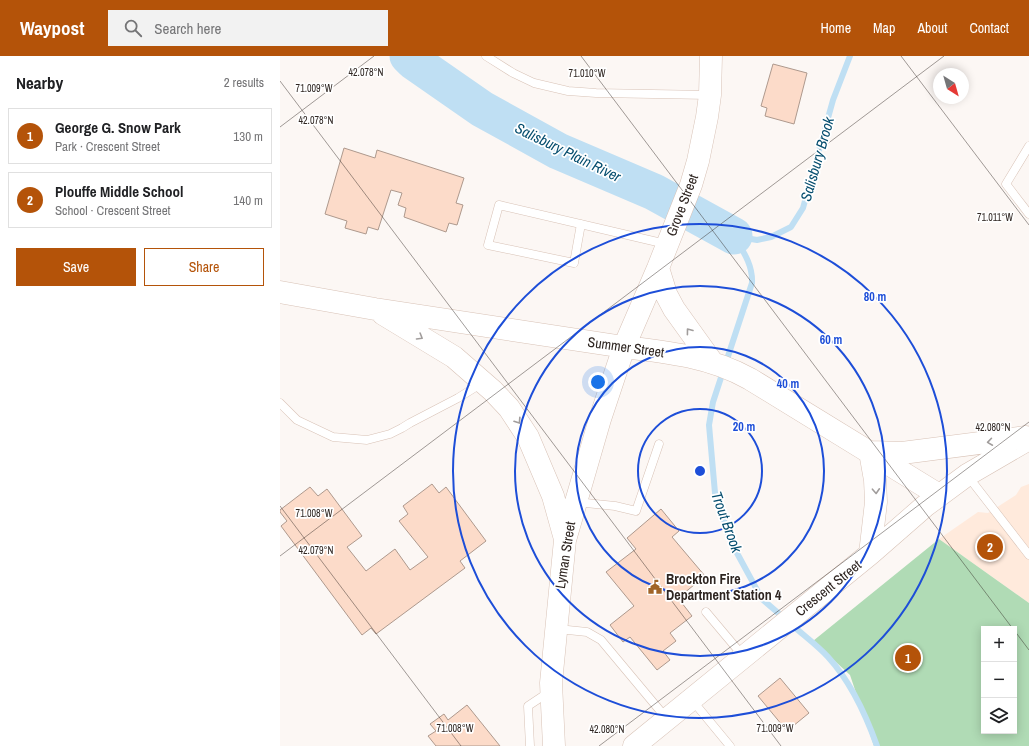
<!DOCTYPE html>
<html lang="en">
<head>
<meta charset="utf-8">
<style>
	body { margin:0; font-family:"Archivo Narrow",sans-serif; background:#f2f2f2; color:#202124 }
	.controls { position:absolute; right:12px; bottom:12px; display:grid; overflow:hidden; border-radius:0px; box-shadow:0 2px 10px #0003 }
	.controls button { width:36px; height:36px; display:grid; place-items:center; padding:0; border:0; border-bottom:1px solid #e0e0e0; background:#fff; color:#202124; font:20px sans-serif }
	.compass { position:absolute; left:653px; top:12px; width:36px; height:36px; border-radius:50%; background:#fff; box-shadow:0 2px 10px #0003; rotate:143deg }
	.you { position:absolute; left:318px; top:326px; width:14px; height:14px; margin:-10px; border:3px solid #fff; border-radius:50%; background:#1a73e8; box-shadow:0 0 0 6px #1a73e833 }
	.badge { display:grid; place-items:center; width:26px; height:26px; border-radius:50%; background:#b45309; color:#fff; font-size:13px; font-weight:700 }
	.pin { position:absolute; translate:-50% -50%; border:2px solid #fff; box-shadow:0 1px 4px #0006 }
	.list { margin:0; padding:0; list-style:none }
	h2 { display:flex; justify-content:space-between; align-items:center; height:52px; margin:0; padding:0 16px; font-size:17px }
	h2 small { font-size:13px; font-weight:400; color:#757577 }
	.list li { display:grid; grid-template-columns:26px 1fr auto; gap:12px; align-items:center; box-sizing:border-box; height:56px; margin:0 8px 8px; padding:0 8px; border:1px solid #e0e0e0; border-radius:0px }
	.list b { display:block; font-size:15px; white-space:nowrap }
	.list p { margin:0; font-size:13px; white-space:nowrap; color:#757577 }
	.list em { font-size:13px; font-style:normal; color:#757577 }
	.actions { display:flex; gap:8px; padding:12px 16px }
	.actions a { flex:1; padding:9px 0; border:1px solid #b45309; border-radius:0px; text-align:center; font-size:14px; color:#b45309 }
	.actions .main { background:#b45309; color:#fff }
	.icon { flex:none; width:22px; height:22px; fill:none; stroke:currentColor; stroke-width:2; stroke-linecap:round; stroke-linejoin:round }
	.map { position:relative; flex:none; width:749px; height:690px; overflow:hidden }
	header { display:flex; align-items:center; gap:24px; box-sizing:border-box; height:56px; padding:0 20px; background:#b45309; color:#fff }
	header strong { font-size:19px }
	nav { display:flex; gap:22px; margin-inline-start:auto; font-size:14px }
	.search { width:280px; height:36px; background:#f2f2f2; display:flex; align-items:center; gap:10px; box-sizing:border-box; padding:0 14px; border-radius:0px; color:#757577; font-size:15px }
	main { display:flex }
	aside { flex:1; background:#fff }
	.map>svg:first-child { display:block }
	.education { fill:#ffeadc }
	.green { fill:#b0dbb5; fill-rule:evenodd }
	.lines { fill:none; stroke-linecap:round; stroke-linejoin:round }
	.stream { stroke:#bfdff3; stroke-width:6 }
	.river { stroke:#bfdff3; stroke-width:37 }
	.building { fill:#fcdbc9; stroke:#ae998d }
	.lane-casing { stroke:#d8c2b6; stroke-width:9 }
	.secondary-casing { stroke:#d8c2b6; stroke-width:23 }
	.lane { stroke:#fff; stroke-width:8 }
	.secondary { stroke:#fff; stroke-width:22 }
	.oneway { stroke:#a19d9c }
	.ticks { fill:none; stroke:#2f2622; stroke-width:1; stroke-opacity:0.45 }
	.ring { fill:none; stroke:#1d4ed8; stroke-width:2 }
	.labels { text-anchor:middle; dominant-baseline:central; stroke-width:3.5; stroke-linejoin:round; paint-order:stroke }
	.street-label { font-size:14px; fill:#2f2622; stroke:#fff }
	.poi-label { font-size:14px; font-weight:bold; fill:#2f2622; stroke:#fff; text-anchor:start }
	.water-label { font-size:15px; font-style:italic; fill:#064e6f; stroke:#fff }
	.ticks-label { font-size:10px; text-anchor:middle; fill:#2f2622; stroke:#fff; stroke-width:3.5; stroke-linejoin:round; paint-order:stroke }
	.centre { fill:#1d4ed8; stroke:#fff; stroke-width:2 }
	.ring-label { font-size:12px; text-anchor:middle; font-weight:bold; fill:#1d4ed8; stroke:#fff; stroke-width:3.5; stroke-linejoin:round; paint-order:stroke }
</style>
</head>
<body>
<header>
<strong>Waypost</strong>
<div class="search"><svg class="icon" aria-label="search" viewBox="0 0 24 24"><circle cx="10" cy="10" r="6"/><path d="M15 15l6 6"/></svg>Search here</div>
<nav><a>Home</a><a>Map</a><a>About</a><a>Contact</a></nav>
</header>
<main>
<aside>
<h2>Nearby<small>2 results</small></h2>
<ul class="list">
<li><span class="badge">1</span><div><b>George G. Snow Park</b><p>Park · Crescent Street</p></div><em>130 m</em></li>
<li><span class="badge">2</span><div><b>Plouffe Middle School</b><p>School · Crescent Street</p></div><em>140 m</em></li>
</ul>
<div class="actions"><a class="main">Save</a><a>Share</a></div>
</aside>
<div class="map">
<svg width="749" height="690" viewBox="0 0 749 690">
	<rect width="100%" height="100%" fill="#fcf7f4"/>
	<!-- education -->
	<path class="education" d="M749,428v119l-90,-64 39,-27 10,1 28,-18 5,-8z"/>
	<!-- green -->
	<path class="green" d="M659,483l90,64v143h-155l-24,-71 -37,-34zM704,573h30v102h-30z"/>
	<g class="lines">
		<!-- stream -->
		<path class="stream" d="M454,180c9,15 19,29 18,47l-39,119 -4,23 6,68 16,49 31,57 22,19
			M454,180l23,4 14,-3 20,-10 12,-19 30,-108 17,-44
			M511,568c12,11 26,21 37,33 23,25 38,58 49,89"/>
		<!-- river -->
		<path class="river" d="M128,0l5,5 69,48 76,42 96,41 80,44"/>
	</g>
	<!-- building -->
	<path class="building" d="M493,8l34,9 -13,51 -29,-8 2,-8 -6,-2z
		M64,92l31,10 2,-8 87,28 -8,25 7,2 -6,20 -8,-2 -3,9 -42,-15 2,-9 -8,-3 4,-12 -11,-3 -13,40 -10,-3 -2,7 -21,-6 2,-7 -22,-7z
		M152,428l7,9 7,-6 40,54 -26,20 5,7 -89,66 -5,-6 -9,7 -81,-109 6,-5 -7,-9v-2l30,-23 8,9 9,-7 35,47 -15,11 19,24 29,-22 15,21 18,-13 -29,-36 9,-7 -5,-8z
		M381,453l18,22 -7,6 33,39 -27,22 14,18 -22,17 6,8 -13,10 7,9 -13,10 -27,-33 -7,5 -13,-17 24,-19 -28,-34 30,-23 -9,-11z
		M500,622l29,35 -22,18 -29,-35z
		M187,649l33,41h-64l-8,-10 8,-5 -6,-7 14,-10 4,6z"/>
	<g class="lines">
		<defs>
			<path id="lane" d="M206,0l27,17 21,10 34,8 28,2 113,2
				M749,90l-23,38 23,30
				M301,168l-7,39 -86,-18 11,-40 167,39
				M0,347l17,17 36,17 34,3 23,-6 12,-6 8,-5 48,-25 24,-15
				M687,419l62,80
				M296,446l39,4 21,5 23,-67
				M426,556l37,44
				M278,573l29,3 14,8 66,79
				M412,644l38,46
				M250,690l-2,-40 21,-14"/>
			<path id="secondary" d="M378,212l8,26 8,15 38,53
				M0,236l95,17 249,38c44,5 87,10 126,32l189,116
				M103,258l71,43 39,34 16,17 19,29 25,59 12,43
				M591,396l31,1 124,-16
				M590,498l6,-52 -1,-22 -5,-28
				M274,690l-3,-63 14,-143 35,-121 24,-72 34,-79 33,-83 7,-24 9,-44 3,-22 1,-39
				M354,690l236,-192 55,-48 42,-31 62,-36"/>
		</defs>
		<!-- lane casing -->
		<use href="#lane" class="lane-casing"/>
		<!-- secondary casing -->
		<use href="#secondary" class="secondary-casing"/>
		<!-- lane -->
		<use href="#lane" class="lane"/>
		<!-- secondary -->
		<use href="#secondary" class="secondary"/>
	</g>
	<!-- one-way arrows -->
	<defs><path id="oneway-chevron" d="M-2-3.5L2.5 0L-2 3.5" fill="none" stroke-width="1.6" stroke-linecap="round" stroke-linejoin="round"/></defs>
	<g class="oneway">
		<use href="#oneway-chevron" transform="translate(409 275) rotate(-127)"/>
		<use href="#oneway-chevron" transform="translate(140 281) rotate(31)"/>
		<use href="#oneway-chevron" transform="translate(238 365) rotate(57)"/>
		<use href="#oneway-chevron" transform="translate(710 386) rotate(172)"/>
		<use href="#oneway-chevron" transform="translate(596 435) rotate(87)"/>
	</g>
	<!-- ticks -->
	<path class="ticks" d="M301,0l432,573M621,0l128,169M0,25l501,665M0,71l94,-71M0,450l181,240M0,500l664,-500M734,574l15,20M319,690l430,-324"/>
	<!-- distance rings -->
	<g class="ring">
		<circle cx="420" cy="415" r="62"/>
		<circle cx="420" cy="415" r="124"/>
		<circle cx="420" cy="415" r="185"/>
		<circle cx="420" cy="415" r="247"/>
	</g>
	<!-- icons -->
	<defs>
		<symbol id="civic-bare" viewBox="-9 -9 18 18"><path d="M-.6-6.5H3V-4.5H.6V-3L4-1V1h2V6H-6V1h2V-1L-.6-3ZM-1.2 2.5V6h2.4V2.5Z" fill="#a06427" stroke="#fff" stroke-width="2.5" paint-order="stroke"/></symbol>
	</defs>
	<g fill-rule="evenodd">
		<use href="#civic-bare" x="365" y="521" width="20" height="20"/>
	</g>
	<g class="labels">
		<!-- street labels -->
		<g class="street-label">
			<text transform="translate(402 149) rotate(-69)">Grove Street</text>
			<text transform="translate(346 291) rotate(8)">Summer Street</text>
			<text transform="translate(285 499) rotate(-81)">Lyman Street</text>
			<text transform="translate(548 532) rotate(-39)">Crescent Street</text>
		</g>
		<!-- poi labels -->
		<g class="poi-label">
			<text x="386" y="523">Brockton Fire<tspan x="386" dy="16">Department Station 4</tspan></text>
		</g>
		<!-- water labels -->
		<g class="water-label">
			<text transform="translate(288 96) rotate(26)">Salisbury Plain River</text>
			<text transform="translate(537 103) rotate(-74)">Salisbury Brook</text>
			<text transform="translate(447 466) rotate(70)">Trout Brook</text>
		</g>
	</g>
	<g class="ticks-label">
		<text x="86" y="20">42.078°N</text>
		<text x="307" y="21">71.010°W</text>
		<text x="34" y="36">71.009°W</text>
		<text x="36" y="68">42.078°N</text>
		<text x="715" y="165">71.011°W</text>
		<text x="713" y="375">42.080°N</text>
		<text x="34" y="461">71.008°W</text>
		<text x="36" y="498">42.079°N</text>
		<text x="175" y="676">71.008°W</text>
		<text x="495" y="676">71.009°W</text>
		<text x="327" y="677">42.080°N</text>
	</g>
	<circle cx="420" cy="415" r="6" class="centre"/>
	<g class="ring-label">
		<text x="595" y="245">80 m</text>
		<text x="551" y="288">60 m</text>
		<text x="508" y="332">40 m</text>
		<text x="464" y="375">20 m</text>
	</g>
</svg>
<div class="controls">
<button>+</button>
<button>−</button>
<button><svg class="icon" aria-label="layers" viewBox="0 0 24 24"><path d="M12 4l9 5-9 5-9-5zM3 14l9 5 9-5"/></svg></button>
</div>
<svg class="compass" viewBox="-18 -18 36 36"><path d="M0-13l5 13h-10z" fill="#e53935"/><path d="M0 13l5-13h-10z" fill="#757577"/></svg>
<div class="you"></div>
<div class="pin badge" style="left:628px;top:602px">1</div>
<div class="pin badge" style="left:710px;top:491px">2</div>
</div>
</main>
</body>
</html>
